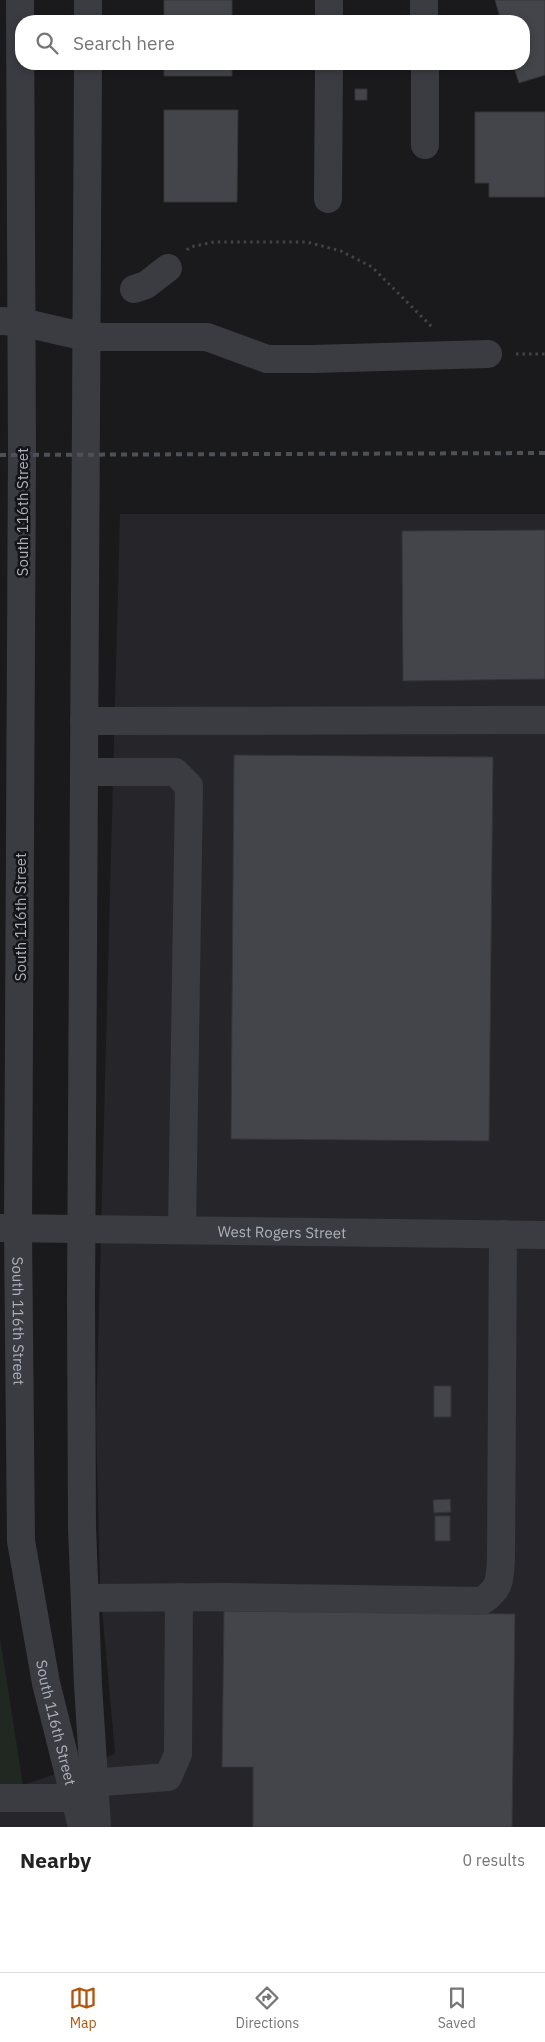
<!DOCTYPE html>
<html lang="en">
<head>
<meta charset="utf-8">
<style>
	body { margin:0; font-family:"IBM Plex Sans",sans-serif; background:#f2f2f2; color:#222 }
	.list { margin:0; padding:0; list-style:none }
	h2 { display:flex; justify-content:space-between; align-items:center; height:65px; margin:0; padding:0 20px; font-size:21px }
	h2 small { font-size:16px; font-weight:400; color:#767676 }
	.icon { flex:none; width:28px; height:28px; fill:none; stroke:currentColor; stroke-width:2; stroke-linecap:round; stroke-linejoin:round }
	.map { position:relative; flex:none; width:545px; height:1827px; overflow:hidden }
	.search { position:absolute; background:#fff; box-shadow:0 2px 8px #0003; left:15px; right:15px; top:15px; height:55px; display:flex; align-items:center; gap:12px; box-sizing:border-box; padding:0 18px; border-radius:20px; color:#767676; font-size:19px }
	.sheet { height:145px; background:#fff }
	nav { display:flex; justify-content:space-around; align-items:center; box-sizing:border-box; height:70px; border-top:1px solid #e0e0e0; background:#fff; font-size:14px; color:#767676 }
	nav a { display:grid; justify-items:center; gap:2px }
	nav .on { color:#b45309 }
	.map>svg:first-child { display:block }
	.built { fill:#26262a }
	.green { fill:#202821 }
	.building { fill:#44454a; stroke:#343439 }
	.lines { fill:none; stroke-linecap:round; stroke-linejoin:round }
	.path { stroke:#414349; stroke-width:3; stroke-dasharray:2.5 4; stroke-linecap:butt }
	.minor { stroke:#3b3c42; stroke-width:28 }
	.rail { stroke:#4e5057; stroke-width:4; stroke-dasharray:6 5; stroke-linecap:butt }
	.labels { text-anchor:middle; dominant-baseline:central; stroke-width:5; stroke-linejoin:round; paint-order:stroke }
	.street-label { font-size:15px; fill:#acb1bc; stroke:#151518 }
</style>
</head>
<body>
<div class="map">
<svg width="545" height="1827" viewBox="0 0 545 1827">
	<rect width="100%" height="100%" fill="#1a1a1d"/>
	<!-- built -->
	<path class="built" d="M120,514h425v1313h-545v-43l23,1 92,-31 -15,-168 -4,-164z"/>
	<!-- green -->
	<path class="green" d="M0,1638l23,147 -23,-1z"/>
	<!-- building -->
	<path class="building" d="M164,0h68v21h-68z
		M495,0h50v75l-26,8 -6,-19h11v-43h-23z
		M164,64h68v12h-68z
		M355,89h12v11h-12z
		M164,110h74l-1,92h-73z
		M475,112h70v85h-56v-14h-14z
		M545,530v149l-142,2 -1,-150z
		M234,755l259,2 -4,384 -258,-2z
		M434,1386h17v31h-17z
		M450,1499l1,13 -17,1 -1,-13z
		M435,1516h15v25h-15z
		M224,1611l291,3 -3,213h-259v-60h-31z"/>
	<g class="lines">
		<!-- path -->
		<path class="path" d="M187,250l3,-3 24,-5h93l34,9 31,16 60,60
			M516,354h29"/>
		<!-- minor -->
		<g class="minor">
			<path id="s1" d="M20,0l2,453 -4,776 3,312 25,142 36,144"/>
			<path d="M424,0v21"/>
			<path d="M88,21v-21"/>
			<path d="M329,21v-21"/>
			<path d="M88,64l-7,1235 1,228 6,158 9,142"/>
			<path d="M425,64v81"/>
			<path d="M328,199l1,-135"/>
			<path d="M134,289l12,-4 22,-17"/>
			<path d="M0,321l21,1 65,15h121l60,22h46l175,-5"/>
			<path d="M84,721l461,-1"/>
			<path d="M84,772h91l14,14 -7,444"/>
			<path id="s2" d="M1,1228l544,7"/>
			<path d="M85,1598l141,-1 256,4c19,-13 18,-22 19,-44l2,-323"/>
			<path d="M77,1784l91,-7 10,-23 1,-157"/>
			<path d="M0,1798h74"/>
		</g>
		<!-- rail -->
		<path class="rail" d="M0,455l545,-2"/>
	</g>
	<g class="labels">
		<!-- street labels -->
		<g class="street-label">
			<text transform="translate(22 512) rotate(-90)">South 116th Street</text>
			<text transform="translate(20 917) rotate(-90)">South 116th Street</text>
			<text stroke="none"><textPath href="#s2" startOffset="281">West Rogers Street</textPath></text>
			<text stroke="none"><textPath href="#s1" startOffset="1321">South 116th Street</textPath></text>
			<text stroke="none"><textPath href="#s1" startOffset="1726">South 116th Street</textPath></text>
		</g>
	</g>
</svg>
<div class="search"><svg class="icon" aria-label="search" viewBox="0 0 24 24"><circle cx="10" cy="10" r="6"/><path d="M15 15l6 6"/></svg>Search here</div>
</div>
<section class="sheet">
<h2>Nearby<small>0 results</small></h2>
<ul class="list">
</ul>
</section>
<nav>
<a class="on"><svg class="icon" aria-label="map" viewBox="0 0 24 24"><path d="M3 6l6-2 6 2 6-2v14l-6 2-6-2-6 2zM9 4v14M15 6v14"/></svg>Map</a>
<a><svg class="icon" aria-label="directions" viewBox="0 0 24 24"><path d="M12 3l9 9-9 9-9-9zM9 14v-3h6M13 9l2 2-2 2"/></svg>Directions</a>
<a><svg class="icon" aria-label="saved" viewBox="0 0 24 24"><path d="M7 4h10v16l-5-4-5 4z"/></svg>Saved</a>
</nav>
</body>
</html>
